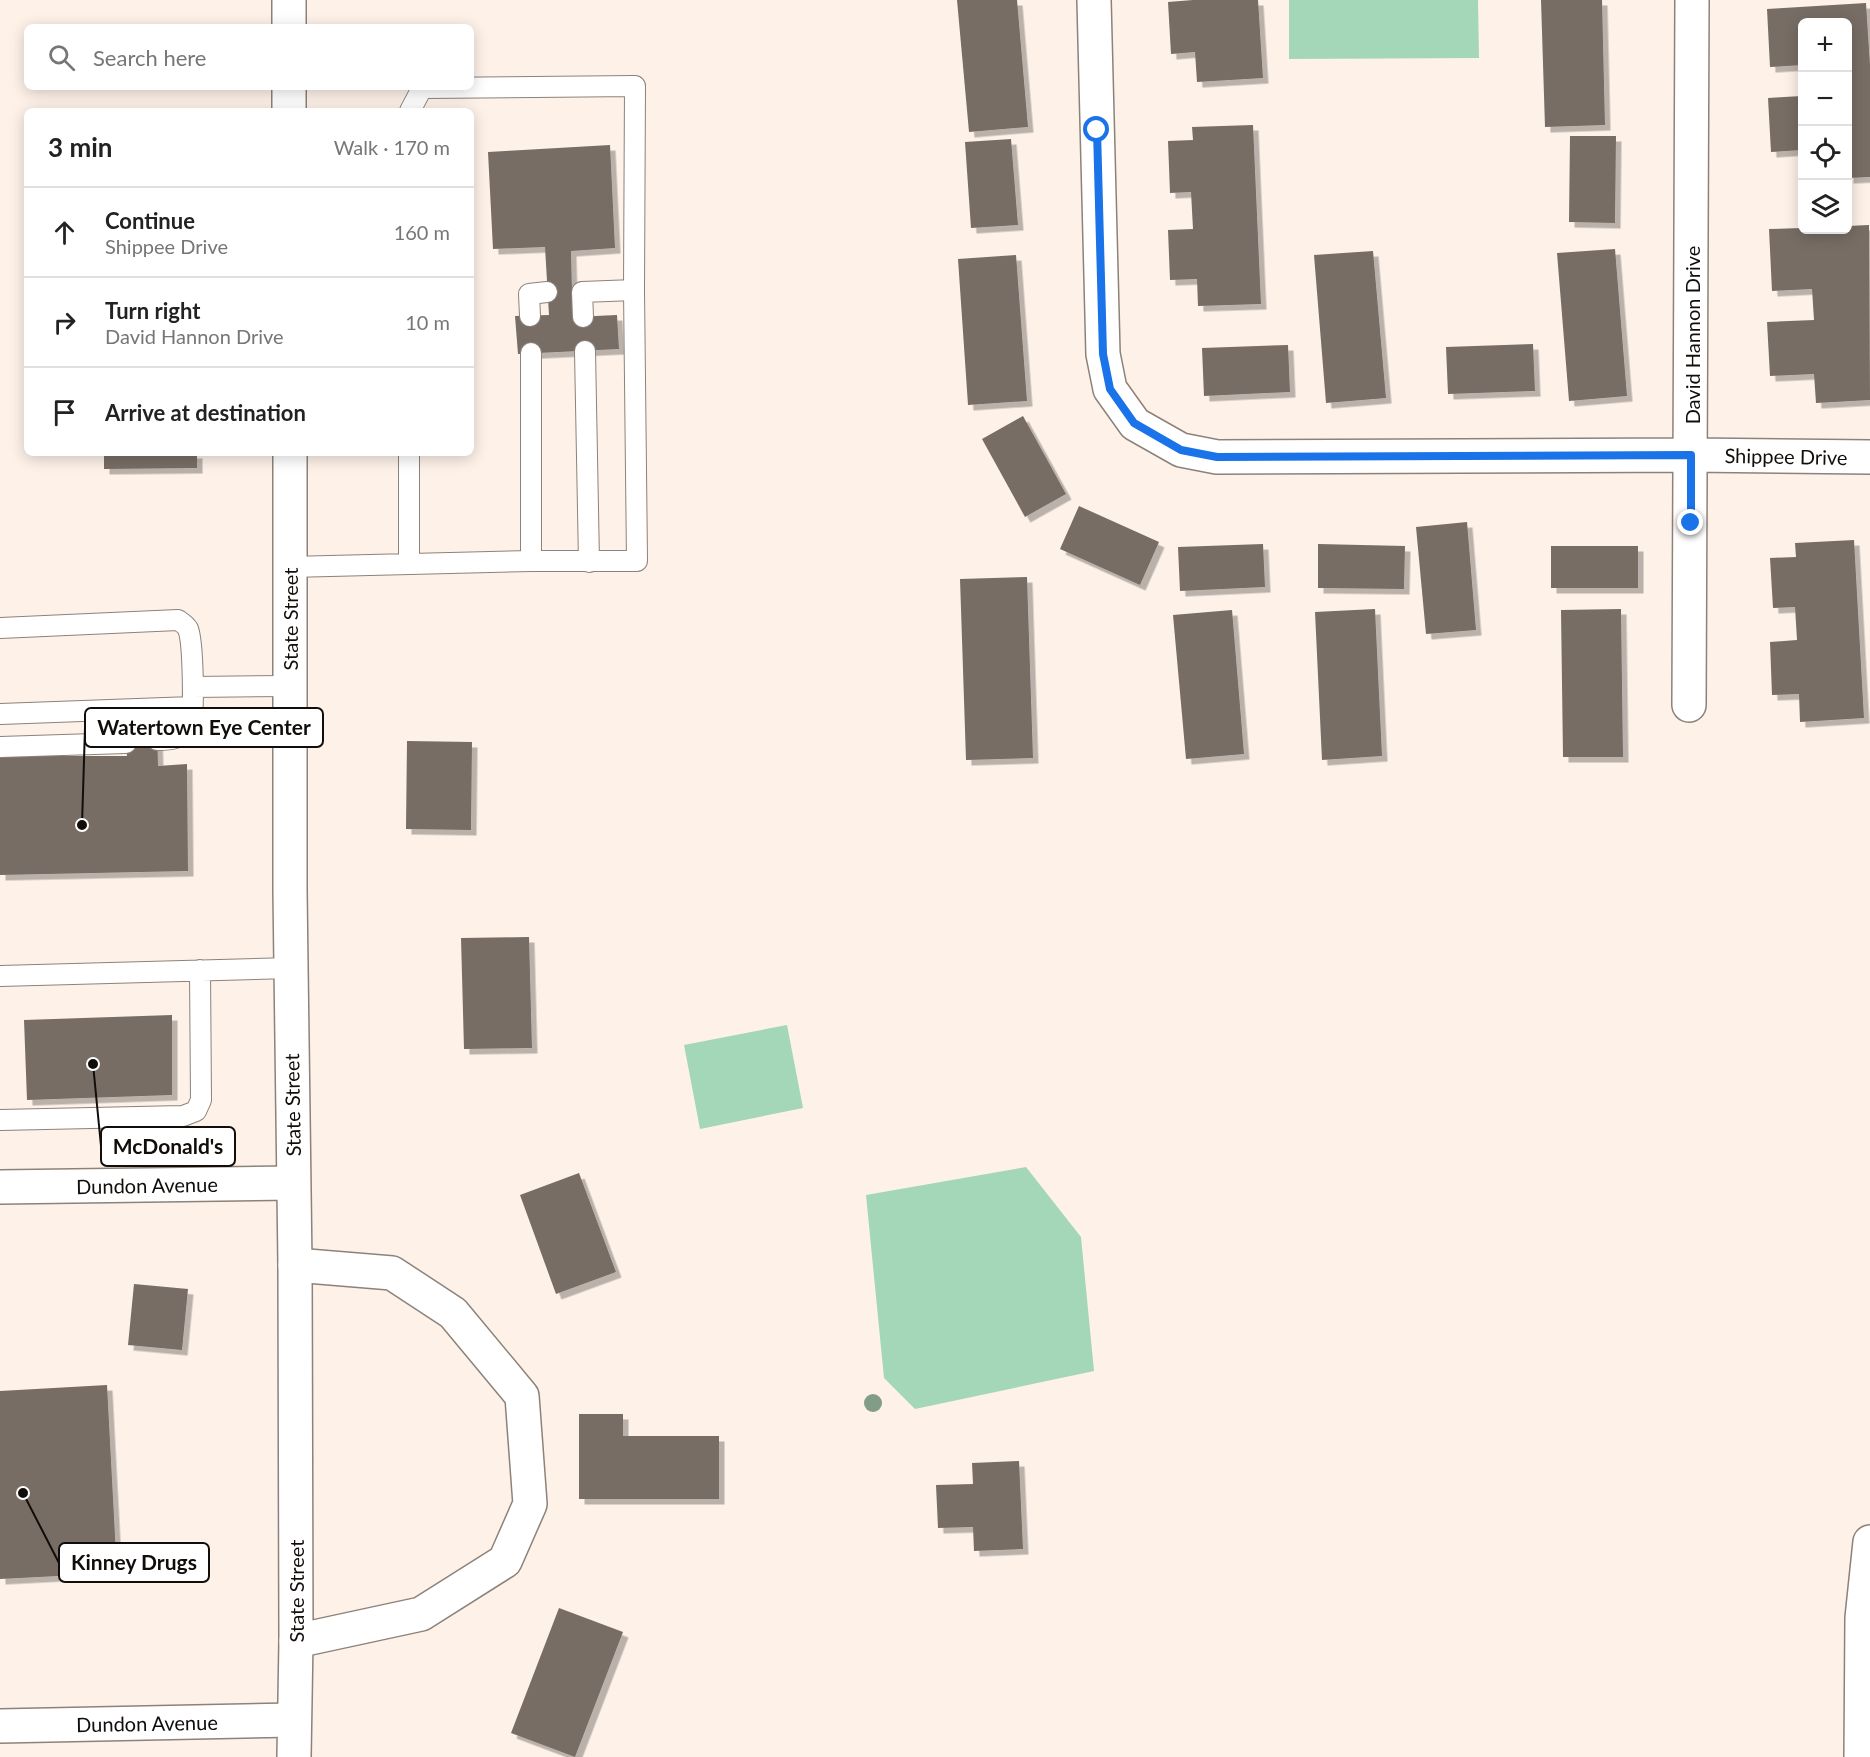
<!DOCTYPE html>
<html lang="en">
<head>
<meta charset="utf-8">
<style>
	body { margin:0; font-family:Lato,sans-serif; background:#f2f2f2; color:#222 }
	.controls { position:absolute; right:18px; top:18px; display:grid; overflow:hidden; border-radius:9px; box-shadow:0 3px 15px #0003 }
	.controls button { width:54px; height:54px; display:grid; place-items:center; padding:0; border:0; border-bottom:2px solid #e0e0e0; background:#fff; color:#222; font:30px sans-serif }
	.stop { position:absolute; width:18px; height:18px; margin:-14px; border:4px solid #1a73e8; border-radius:50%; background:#fff }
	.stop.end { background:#1a73e8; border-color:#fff; box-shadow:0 2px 6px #0008 }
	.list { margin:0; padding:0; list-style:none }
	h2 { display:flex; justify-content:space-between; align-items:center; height:78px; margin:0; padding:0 24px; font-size:26px }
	h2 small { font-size:20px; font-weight:400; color:#767676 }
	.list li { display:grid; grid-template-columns:39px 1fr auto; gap:18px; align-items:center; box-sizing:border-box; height:90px; padding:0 24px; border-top:2px solid #e0e0e0 }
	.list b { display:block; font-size:22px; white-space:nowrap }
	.list p { margin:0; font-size:20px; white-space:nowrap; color:#767676 }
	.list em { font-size:20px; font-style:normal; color:#767676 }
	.icon { flex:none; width:33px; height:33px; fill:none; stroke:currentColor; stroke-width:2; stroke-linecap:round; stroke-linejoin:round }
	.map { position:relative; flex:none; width:1870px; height:1757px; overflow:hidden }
	.search { position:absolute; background:#fff; box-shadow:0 3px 15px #0003; left:24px; top:24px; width:450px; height:66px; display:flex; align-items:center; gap:15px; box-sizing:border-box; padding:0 21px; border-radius:9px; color:#767676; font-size:22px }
	.panel { position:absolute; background:#fff; box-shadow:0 3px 15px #0003; left:24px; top:108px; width:450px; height:348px; border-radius:9px }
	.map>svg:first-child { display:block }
	.green { fill:#a4d7b7 }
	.building { fill:#776d65; filter:url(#shadow) }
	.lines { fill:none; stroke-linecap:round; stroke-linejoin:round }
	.lane-casing { stroke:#8c8279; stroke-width:22 }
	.street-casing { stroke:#8c8279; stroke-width:36 }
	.highway-casing { stroke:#8c8279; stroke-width:36 }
	.lane { stroke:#fff; stroke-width:20 }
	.street { stroke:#fff; stroke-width:33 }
	.highway { stroke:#fff; stroke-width:33 }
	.tree { fill:#819c87 }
	.route { stroke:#1a73e8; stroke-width:8 }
	.labels { text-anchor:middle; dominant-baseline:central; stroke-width:5; stroke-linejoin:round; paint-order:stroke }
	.street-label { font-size:20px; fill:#110d0a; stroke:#fff }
	.leader { fill:none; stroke:#110d0a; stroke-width:2 }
	.callout-dot { fill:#110d0a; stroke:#fff; stroke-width:2 }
	.callout { fill:#fff; stroke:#110d0a; stroke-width:2 }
	.callout-label { font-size:21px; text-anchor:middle; font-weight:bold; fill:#110d0a }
</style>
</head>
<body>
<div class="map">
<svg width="1870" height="1757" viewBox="0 0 1870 1757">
	<defs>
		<filter id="shadow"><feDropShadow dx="5.5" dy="5.5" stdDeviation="0" flood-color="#0004"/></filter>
	</defs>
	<rect width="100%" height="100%" fill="#fdf1e8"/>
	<!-- green -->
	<path class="green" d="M1289,0h189l1,58 -190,1z
		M787,1025l16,83 -103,21 -16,-84z
		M1026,1167l55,70 13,134 -179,38 -31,-31 -18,-183z"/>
	<!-- building -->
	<path class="building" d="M957,0h60l11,127 -59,5z
		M1193,0h65l5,78 -66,4 -2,-30 -24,2 -3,-52z
		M1541,0h61l3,125 -60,2z
		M1866,3l4,62v112l-22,1v-156h-46v43l-32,2 -3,-58z
		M1802,96v54l-31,2 -3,-54z
		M1253,125l8,179 -63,2 -1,-27 -27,1 -2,-50 25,-1 -2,-37 -21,1 -2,-52 25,-1 -1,-13z
		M1570,136h46l-1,87 -46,-1z
		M1011,139l7,86 -47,3 -6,-86z
		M610,145l5,103 -44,3 1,40 2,26 43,-2 2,34 -101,5 -3,-38 34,-1 -4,-68 -52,2 -5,-97z
		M1869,225l1,175 -54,3 -2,-29 -44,2 -3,-54 47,-2 -2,-31 -40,2 -3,-62 33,-1v2h46v-4z
		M1615,249l12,147 -58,5 -12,-148z
		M1373,251l13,147 -60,5 -12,-148z
		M1016,255l11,146 -59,4 -10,-146z
		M1533,344l2,47 -87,3 -2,-47z
		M1288,345l2,47 -86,4 -2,-48z
		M1023,416l43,78 -41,23 -43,-78z
		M104,453h93v15l-93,1z
		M1079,506l80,36 -19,43 -80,-36z
		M1467,522l9,108 -50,4 -10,-107z
		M1854,540l10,178 -64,4 -1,-28 -27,1 -2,-53 27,-2 -2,-33 -22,1 -3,-50 26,-1 -1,-14z
		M1263,544l2,43 -85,4 -2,-44z
		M1318,544l87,2 -1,43 -86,-1z
		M1551,546h87v42h-87z
		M1027,577l6,181 -67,2 -6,-181z
		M1375,609l7,147 -60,4 -7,-148z
		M1621,609l2,148h-60l-2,-147z
		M1232,610l12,144 -58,5 -13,-144z
		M157,724l1,42 29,-2 1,107 -188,4v-119h127l-3,-30z
		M407,741l65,1 -1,88 -65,-1z
		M529,937l3,111 -68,1 -3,-111z
		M172,1015v80l-145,5 -3,-80z
		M579,1173l37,99 -60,22 -36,-99z
		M134,1284l54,5 -6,61 -54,-5z
		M107,1385l10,188 -117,6v-188z
		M579,1414h44v22h96v63h-140z
		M1019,1461l4,88 -49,2 -1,-24 -35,1 -2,-43 37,-1 -1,-21z
		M559,1608l64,24 -48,125 -64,-24z"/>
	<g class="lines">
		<defs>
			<path id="lane" d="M530,316l-1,-22 18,-2
				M583,317l-1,-25 52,-2
				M585,351l4,211
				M531,561v-208
				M409,563v-110
				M290,567l241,-6h106l-3,-271 1,-204 -213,2 -12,23
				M0,628l178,-8c3,2 8,5 10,9 5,12 7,86 2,97 -7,13 -20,14 -33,14
				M193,687l97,-1
				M0,714l192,-7
				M0,747l126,-4
				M0,976l291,-8
				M0,1120l183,-4 13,-5 5,-11 -1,-130"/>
			<path id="street" d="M1094,0l9,354 7,35 25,35 46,26 36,7 474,-2 179,2
				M1689,705l3,-705
				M0,1187l293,-4
				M295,1265l97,8 61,40 69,83 8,108 -25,57 -84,53 -125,27
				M0,1726l294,-6
				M1861,1757l1,-139 8,-76"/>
			<path id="highway" d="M289,27v-27
				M289,111v-24
				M290,453v438l5,374 1,376 -2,116"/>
		</defs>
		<!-- lane casing -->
		<use href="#lane" class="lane-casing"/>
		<!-- street casing -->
		<use href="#street" class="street-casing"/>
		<!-- highway casing -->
		<use href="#highway" class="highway-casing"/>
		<!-- lane -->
		<use href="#lane" class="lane"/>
		<!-- street -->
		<use href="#street" class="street"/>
		<!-- highway -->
		<use href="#highway" class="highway"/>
	</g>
	<!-- trees -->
	<circle class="tree" cx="873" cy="1403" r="9"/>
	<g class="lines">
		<!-- route -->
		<path class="route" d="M1097,130l6,224 7,35 24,34 47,27 36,7 474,-2v68"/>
	</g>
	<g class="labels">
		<!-- street labels -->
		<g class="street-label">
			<text transform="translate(1692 335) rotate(-90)">David Hannon Drive</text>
			<text transform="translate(1786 456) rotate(1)">Shippee Drive</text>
			<text transform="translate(290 619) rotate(-90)">State Street</text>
			<text transform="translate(292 1105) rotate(-91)">State Street</text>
			<text transform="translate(147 1185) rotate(-1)">Dundon Avenue</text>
			<text transform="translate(296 1591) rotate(-90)">State Street</text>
			<text transform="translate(147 1723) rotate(-1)">Dundon Avenue</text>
		</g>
	</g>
	<!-- callouts -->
	<path class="leader" d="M82 825L85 728M93 1064L101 1146M23 1493L59 1563"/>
	<g class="callout-dot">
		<circle cx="82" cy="825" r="6"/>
		<circle cx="93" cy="1064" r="6"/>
		<circle cx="23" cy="1493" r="6"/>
	</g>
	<g class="callout">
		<rect x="85" y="708" width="238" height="39" rx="6"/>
		<rect x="101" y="1127" width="134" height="39" rx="6"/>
		<rect x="59" y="1543" width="150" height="39" rx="6"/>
	</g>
	<g class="callout-label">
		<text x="204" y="735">Watertown Eye Center</text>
		<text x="168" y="1154">McDonald's</text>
		<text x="134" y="1570">Kinney Drugs</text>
	</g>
</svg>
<div class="controls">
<button>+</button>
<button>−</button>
<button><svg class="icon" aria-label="locate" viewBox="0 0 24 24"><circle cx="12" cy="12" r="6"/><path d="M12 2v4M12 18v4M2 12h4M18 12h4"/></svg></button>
<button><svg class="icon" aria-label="layers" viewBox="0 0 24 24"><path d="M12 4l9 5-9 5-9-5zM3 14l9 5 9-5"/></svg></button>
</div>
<div class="stop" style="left:1097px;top:130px"></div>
<div class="stop end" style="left:1691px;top:523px"></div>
<div class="search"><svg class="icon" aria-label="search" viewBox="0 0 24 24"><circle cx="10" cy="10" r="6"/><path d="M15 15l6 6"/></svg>Search here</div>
<section class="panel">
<h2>3 min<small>Walk · 170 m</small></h2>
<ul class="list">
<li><svg class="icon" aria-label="ahead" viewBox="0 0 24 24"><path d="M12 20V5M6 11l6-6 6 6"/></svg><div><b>Continue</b><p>Shippee Drive</p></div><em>160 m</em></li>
<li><svg class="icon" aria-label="right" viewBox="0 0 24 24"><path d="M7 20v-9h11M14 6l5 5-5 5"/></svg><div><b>Turn right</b><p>David Hannon Drive</p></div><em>10 m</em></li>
<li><svg class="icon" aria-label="arrive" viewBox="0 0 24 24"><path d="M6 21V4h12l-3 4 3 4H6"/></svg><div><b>Arrive at destination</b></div></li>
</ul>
</section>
</div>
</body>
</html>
